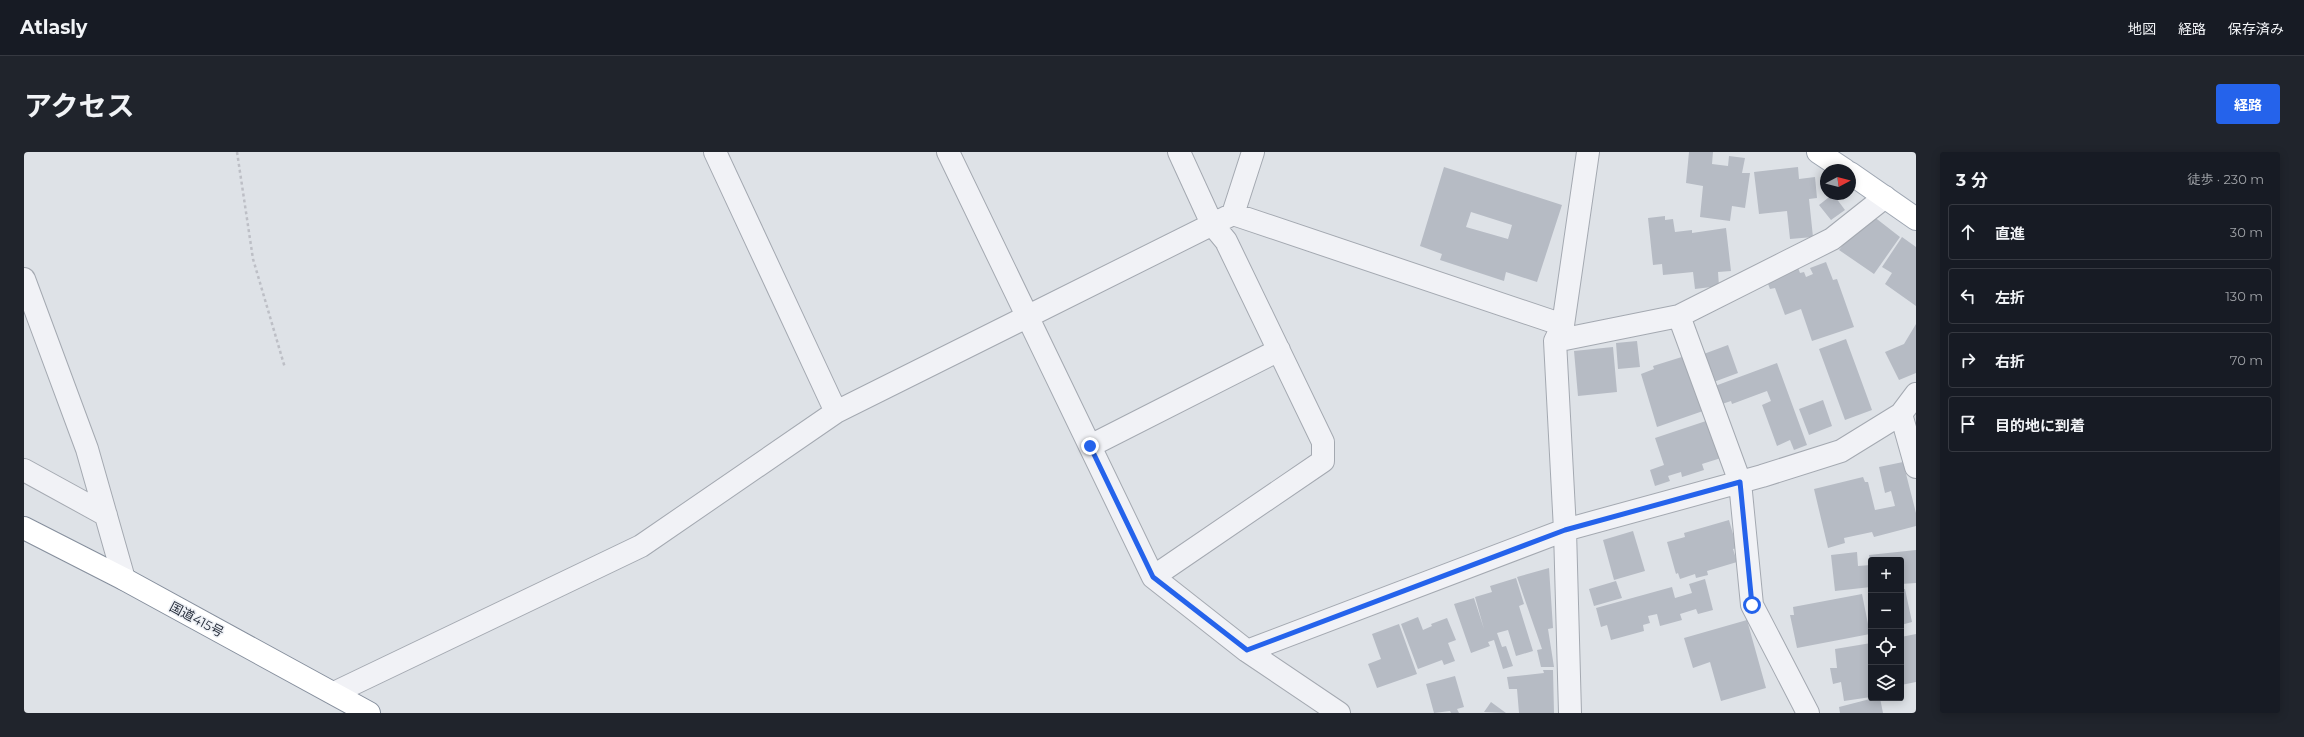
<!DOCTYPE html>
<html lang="ja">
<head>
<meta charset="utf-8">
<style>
	body { margin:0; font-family:Montserrat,"Noto Sans JP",sans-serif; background:#20242c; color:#f1f3f6 }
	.controls { position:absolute; right:12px; bottom:12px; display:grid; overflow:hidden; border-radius:4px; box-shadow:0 2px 10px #0003 }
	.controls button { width:36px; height:36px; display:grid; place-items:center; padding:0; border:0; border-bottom:1px solid #363941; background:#171b24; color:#f1f3f6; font:20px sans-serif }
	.compass { position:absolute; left:1796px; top:12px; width:36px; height:36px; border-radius:50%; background:#171b24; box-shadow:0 2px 10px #0003; rotate:83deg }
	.stop { position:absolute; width:12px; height:12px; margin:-9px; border:3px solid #2563eb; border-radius:50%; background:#fff }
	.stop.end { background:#2563eb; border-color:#fff; box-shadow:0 1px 4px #0008 }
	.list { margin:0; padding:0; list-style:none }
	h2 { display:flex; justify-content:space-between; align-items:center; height:52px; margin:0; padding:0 16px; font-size:17px }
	h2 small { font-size:13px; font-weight:400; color:#9ea1a6 }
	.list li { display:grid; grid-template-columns:26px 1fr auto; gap:12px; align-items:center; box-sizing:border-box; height:56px; margin:0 8px 8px; padding:0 8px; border:1px solid #363941; border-radius:4px }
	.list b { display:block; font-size:15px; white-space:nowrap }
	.list em { font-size:13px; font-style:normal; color:#9ea1a6 }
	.icon { flex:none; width:22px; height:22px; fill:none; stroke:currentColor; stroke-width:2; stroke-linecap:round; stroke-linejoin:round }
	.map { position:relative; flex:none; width:1892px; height:561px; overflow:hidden; border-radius:4px }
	header { display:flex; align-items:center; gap:24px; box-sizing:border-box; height:56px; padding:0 20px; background:#171b24; border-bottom:1px solid #363941 }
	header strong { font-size:19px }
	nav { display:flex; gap:22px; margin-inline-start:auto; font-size:14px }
	.intro { display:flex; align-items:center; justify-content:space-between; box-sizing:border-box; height:96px; padding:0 24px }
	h1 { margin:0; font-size:28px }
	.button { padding:10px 18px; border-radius:4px; background:#2563eb; color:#fff; font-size:14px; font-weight:700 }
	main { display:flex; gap:24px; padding:0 24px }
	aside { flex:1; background:#171b24; border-radius:4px; box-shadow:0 2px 10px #0003 }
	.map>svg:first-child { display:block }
	.building { fill:#b6bbc4; fill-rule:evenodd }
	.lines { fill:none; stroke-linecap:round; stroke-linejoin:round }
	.minor-casing { stroke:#a4a9b1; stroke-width:24 }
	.major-casing { stroke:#9ea6b2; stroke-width:24 }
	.highway-casing { stroke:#868f9d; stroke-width:24 }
	.path { stroke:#bdbfc6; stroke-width:2.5; stroke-dasharray:3 3; stroke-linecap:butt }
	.minor { stroke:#f1f2f6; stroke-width:22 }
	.major { stroke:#fff; stroke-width:22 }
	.highway { stroke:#fff; stroke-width:22 }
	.route { stroke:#2563eb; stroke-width:5 }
	.labels { text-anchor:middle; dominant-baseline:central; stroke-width:3; stroke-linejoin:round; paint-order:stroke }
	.street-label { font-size:13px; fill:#282f3d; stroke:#edf0f5 }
</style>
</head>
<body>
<header>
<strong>Atlasly</strong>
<nav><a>地図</a><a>経路</a><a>保存済み</a></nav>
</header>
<div class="intro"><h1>アクセス</h1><a class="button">経路</a></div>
<main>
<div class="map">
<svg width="1892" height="561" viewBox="0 0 1892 561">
	<rect width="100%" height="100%" fill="#dee2e7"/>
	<!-- building -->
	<path class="building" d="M1665,0h24l-1,12 16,2 1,-10 16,2 -3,15h8l-5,35 -13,-2 -2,15 -30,-4 3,-31 -17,-3z
		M1420,15l118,38 -25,77 -31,-10 -2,9 -64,-21 2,-6 -22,-8zM1447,60l41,13 -4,14 -42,-12z
		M1774,15l1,12 16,-2 2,21 -8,1 4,38 -23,2 -3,-28 -28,3 -5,-42z
		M1809,42l12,16 -14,10 -12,-15z
		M1641,64v4l8,-1 2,13 17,-2v3l34,-5 5,43 -13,1 1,14 -24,3 -2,-17 -30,3 -1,-11 -9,1 -5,-47z
		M1849,64l27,21 -26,37 -35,-24 4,-5 -4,-4z
		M1878,85l14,10v59l-31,-22 7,-11 -10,-6z
		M1802,110l7,18 4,-1 17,48 -42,14 -11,-32 -16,6 -10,-27 -5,1 -5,-13 32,-11 3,8 4,-1 2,5 7,-3 -3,-6z
		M1892,172v49l-17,7 -14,-28 19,-8z
		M1822,187l26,71 -27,10 -26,-71z
		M1613,189l3,26 -22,2 -2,-26z
		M1704,193l10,28 -27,10 -10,-28z
		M1589,195l4,45 -39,4 -4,-45z
		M1661,204l18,55 -46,16 -16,-53 13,-5 -1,-3z
		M1753,211l30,82 -13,5 -4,-10 -13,6 -15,-41 9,-4 -4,-10 -35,13 -1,-3 -9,3 -7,-18z
		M1799,248l9,26 -23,9 -10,-26z
		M1685,268l12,38 -19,6 2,6 -22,7 -1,-5 -13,4 2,5 -15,5 -5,-16 14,-5 -9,-27z
		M1879,310l13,51v13l-42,11 -2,-5 -28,6 1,5 -17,5 -14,-59 49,-12 2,5h3l7,28 20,-4 -4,-15 -6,2 -6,-26z
		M1705,368l8,28 -4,1 4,13 -30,9 1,4 -12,3 -1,-4 -15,5 -2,-6 -2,1 -9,-32 18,-5 -1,-4z
		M1609,379l12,40 -31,9 -11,-40z
		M1892,398v33l-15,1v-24h-31l-1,-5z
		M1833,400l1,14 13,-1v22l-36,4 -4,-36z
		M1525,416l4,60 -5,1 6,38h-13l-4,-17 5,-1 -25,-72z
		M1492,426l8,26 -5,2 14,45 -17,5 -8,-26 -11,3 5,14 4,-1 7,20 -10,3 -9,-29 -6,2 2,4 -19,7 -17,-49 20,-6 10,31 -9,-32 17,-5 -2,-6z
		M1681,427l8,31 -15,4 -2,-5 -16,5 2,6 -22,6 -3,-12 -9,2 2,7 -7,2 1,6 -33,9 -4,-15 -6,2 -5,-19 76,-21 3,11 17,-5 -3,-9z
		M1592,429l6,17 -28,8 -5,-17z
		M1877,437h4l7,33 -11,3z
		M1838,442l8,40 -73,14 -7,-33h4l-1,-8z
		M1394,465l5,13 9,-4 -1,-2 16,-6 9,22 -8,3 7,18 -11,4 -2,-5 -24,9 -17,-45z
		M1723,468l19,68 -45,13 -11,-39 -17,6 -9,-30z
		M1375,472l18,50 -40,14 -9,-24 13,-5 -9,-25z
		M1892,482v48l-15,3v-48z
		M1847,491v54l-27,4 -3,-19 -8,2 -3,-16h7l-2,-19z
		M1519,518h10l1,43h-35l-2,-24h-8l-2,-12 37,-4z
		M1431,524l9,31 -7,2 2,4h-8l-1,-2 -16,2 -8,-29z
		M1850,546h6l3,15h-43l-1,-6z
		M1467,550l15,11 -22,-1z"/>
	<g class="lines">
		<defs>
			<path id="minor" d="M691,0l121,260
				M924,0l205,425 94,74 92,62
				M1209,62l20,-62
				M0,127l63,170 37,130
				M1655,164l61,166 12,123 56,108
				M1531,189l124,-25 153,-77 53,-42
				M1877,262l15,53
				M1066,294l189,-96
				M0,318l82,45
				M1129,425l170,-116v-19l-97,-201 -14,-17 -33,-72
				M1223,499l318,-121 197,-54 79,-25 60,-37 15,-20
				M310,541l307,-147 195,-134 397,-198 330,111
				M1546,561l-5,-183 -10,-189 8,-16 25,-173"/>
			<path id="major" d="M1794,0l27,18
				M1826,21l66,46"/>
			<path id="highway" d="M0,376l100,51 245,134"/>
		</defs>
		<!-- minor casing -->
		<use href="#minor" class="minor-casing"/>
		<!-- major casing -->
		<use href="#major" class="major-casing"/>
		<!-- highway casing -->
		<use href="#highway" class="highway-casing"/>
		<!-- path -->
		<path class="path" d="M213,0l16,107 32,109"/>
		<!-- minor -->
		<use href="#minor" class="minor"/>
		<!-- major -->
		<use href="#major" class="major"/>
		<!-- highway -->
		<use href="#highway" class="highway"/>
	</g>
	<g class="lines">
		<!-- route -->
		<path class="route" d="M1066,294l63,131 94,73 318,-120 175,-48 12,123"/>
	</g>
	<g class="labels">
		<!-- street labels -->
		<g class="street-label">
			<text transform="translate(173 467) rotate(28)">国道415号</text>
		</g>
	</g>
</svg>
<div class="controls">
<button>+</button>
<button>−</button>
<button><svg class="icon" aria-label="locate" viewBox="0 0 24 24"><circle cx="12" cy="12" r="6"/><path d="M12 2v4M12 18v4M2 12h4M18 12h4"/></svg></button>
<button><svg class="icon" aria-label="layers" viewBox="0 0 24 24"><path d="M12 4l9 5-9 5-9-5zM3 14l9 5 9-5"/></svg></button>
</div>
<svg class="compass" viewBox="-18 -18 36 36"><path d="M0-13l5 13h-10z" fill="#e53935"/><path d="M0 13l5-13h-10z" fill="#9ea1a6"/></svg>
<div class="stop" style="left:1728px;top:453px"></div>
<div class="stop end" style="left:1066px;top:294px"></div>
</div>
<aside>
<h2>3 分<small>徒歩 · 230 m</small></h2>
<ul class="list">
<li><svg class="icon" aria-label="ahead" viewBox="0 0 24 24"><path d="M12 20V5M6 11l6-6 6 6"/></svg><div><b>直進</b></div><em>30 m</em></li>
<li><svg class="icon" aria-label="left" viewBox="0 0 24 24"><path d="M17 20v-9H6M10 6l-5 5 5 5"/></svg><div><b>左折</b></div><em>130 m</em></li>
<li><svg class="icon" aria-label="right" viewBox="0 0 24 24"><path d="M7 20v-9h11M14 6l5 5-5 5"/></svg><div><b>右折</b></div><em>70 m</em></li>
<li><svg class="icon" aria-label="arrive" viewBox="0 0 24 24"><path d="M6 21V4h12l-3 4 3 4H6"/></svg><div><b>目的地に到着</b></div></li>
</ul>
</aside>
</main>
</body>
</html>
